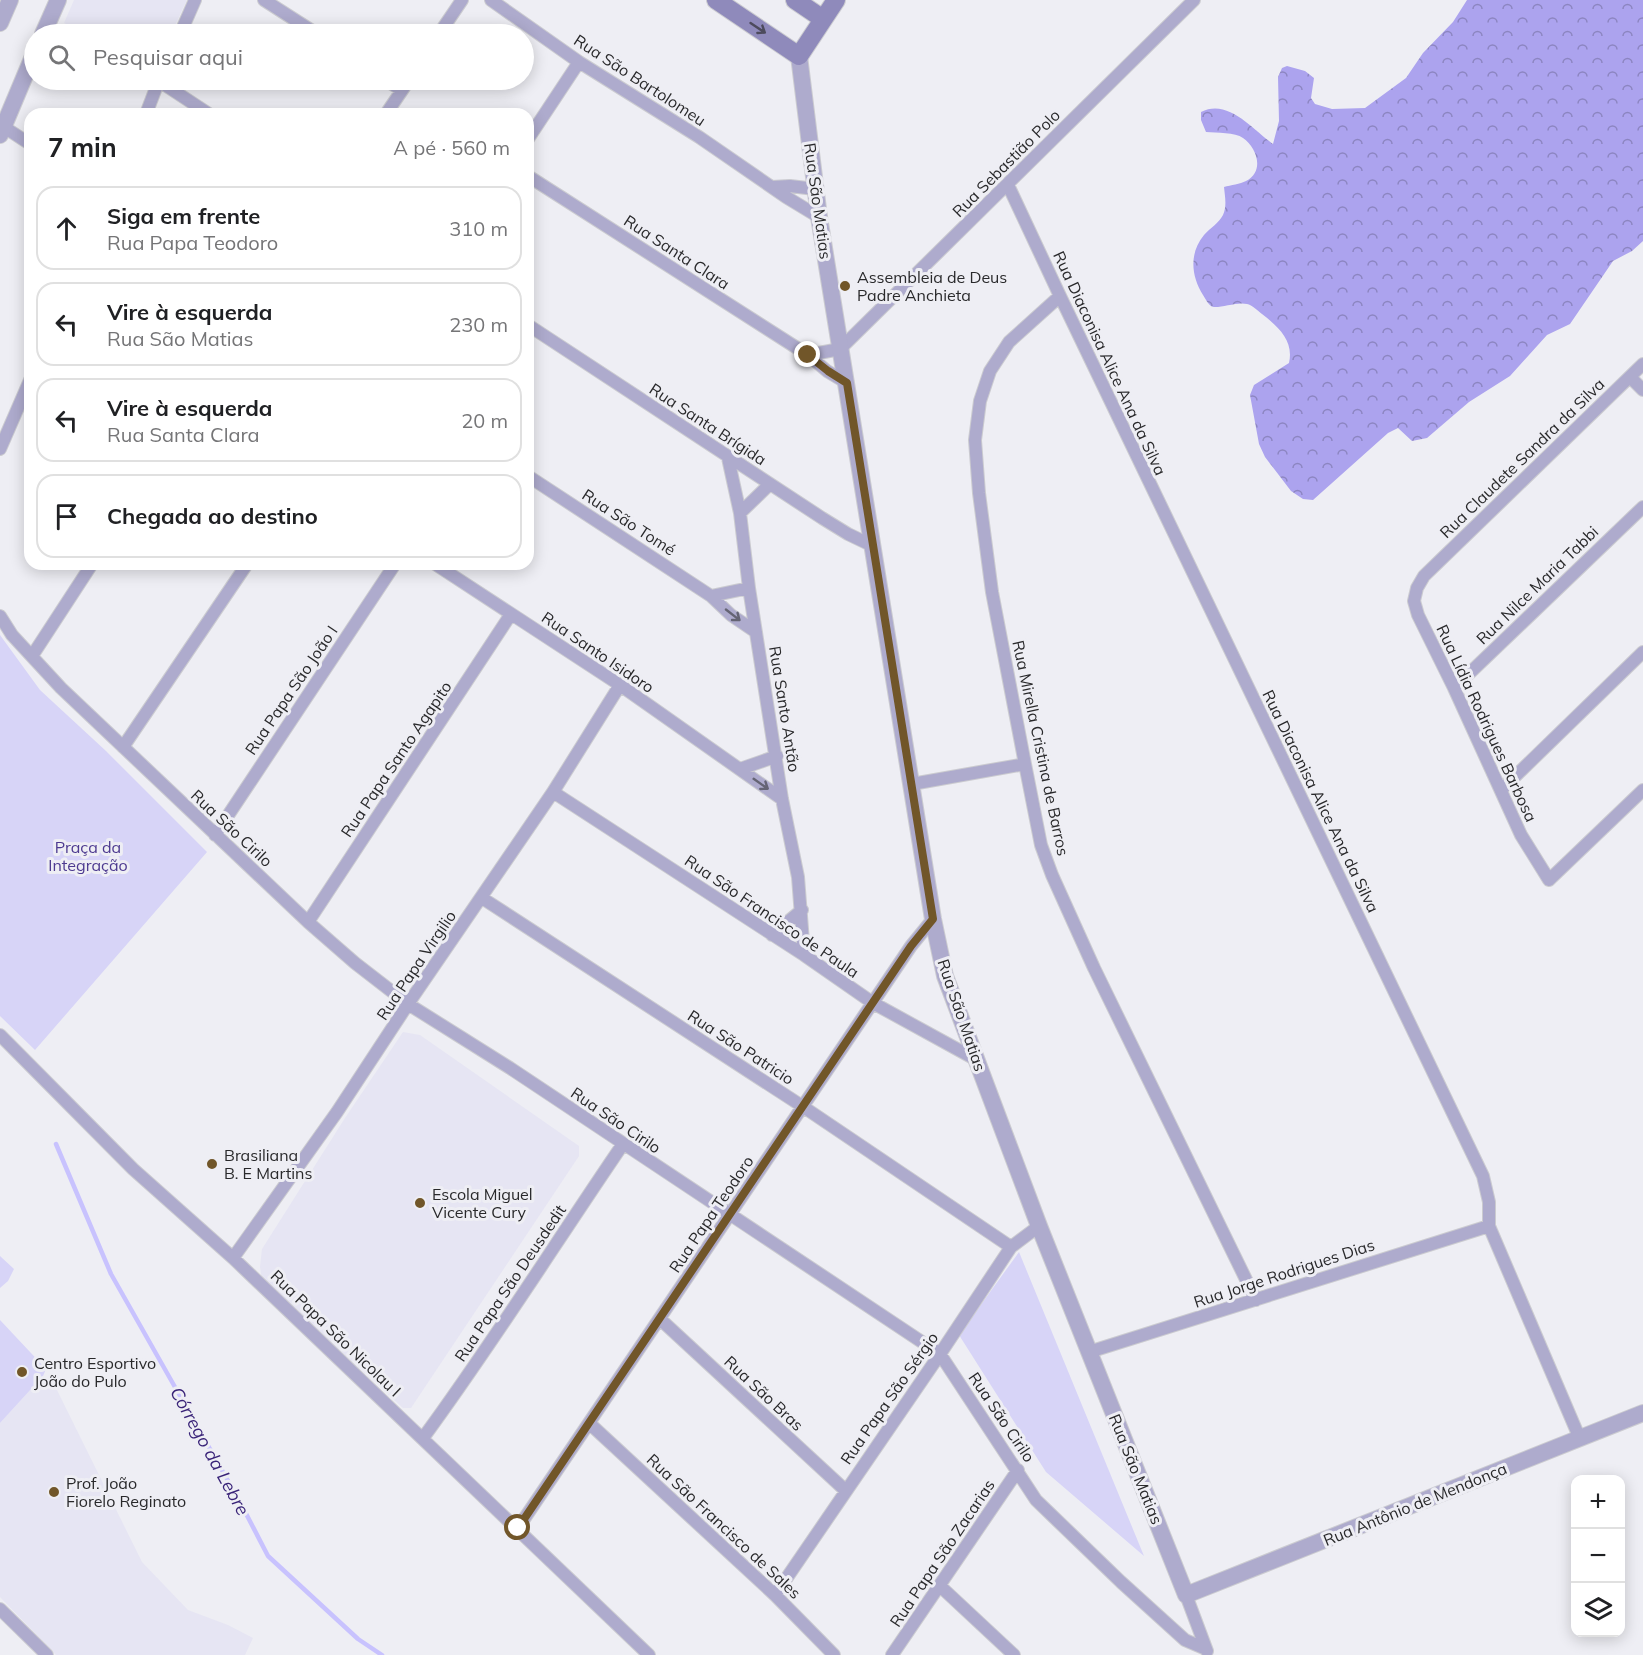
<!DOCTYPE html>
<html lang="pt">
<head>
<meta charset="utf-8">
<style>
	body { margin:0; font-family:Mulish,sans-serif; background:#f2f2f2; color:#202124 }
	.controls { position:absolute; right:18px; bottom:18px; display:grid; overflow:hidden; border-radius:12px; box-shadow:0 3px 15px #0003 }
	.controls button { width:54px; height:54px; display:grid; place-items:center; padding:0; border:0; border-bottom:2px solid #e0e0e0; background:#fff; color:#202124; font:30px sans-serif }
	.stop { position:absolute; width:18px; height:18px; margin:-14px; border:4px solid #715629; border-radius:50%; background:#fff }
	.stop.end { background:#715629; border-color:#fff; box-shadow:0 2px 6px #0008 }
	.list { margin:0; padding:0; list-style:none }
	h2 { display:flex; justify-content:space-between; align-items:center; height:78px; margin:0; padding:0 24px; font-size:26px }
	h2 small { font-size:20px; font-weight:400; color:#757577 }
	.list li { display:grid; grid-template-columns:39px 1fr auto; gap:18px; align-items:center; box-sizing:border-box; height:84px; margin:0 12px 12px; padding:0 12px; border:2px solid #e0e0e0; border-radius:18px }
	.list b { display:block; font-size:22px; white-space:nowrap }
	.list p { margin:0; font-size:20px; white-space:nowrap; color:#757577 }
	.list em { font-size:20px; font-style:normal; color:#757577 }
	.icon { flex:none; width:33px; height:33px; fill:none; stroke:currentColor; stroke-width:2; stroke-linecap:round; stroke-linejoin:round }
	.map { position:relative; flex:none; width:1643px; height:1655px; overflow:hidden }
	.search { position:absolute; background:#fff; box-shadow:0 3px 15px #0003; left:24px; top:24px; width:510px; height:66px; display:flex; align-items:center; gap:15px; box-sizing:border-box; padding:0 21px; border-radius:33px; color:#757577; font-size:22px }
	.panel { position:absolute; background:#fff; box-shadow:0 3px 15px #0003; left:24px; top:108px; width:510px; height:462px; border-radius:18px }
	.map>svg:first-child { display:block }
	.built { fill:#e6e5f3 }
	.forest { fill:url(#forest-crowns) }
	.green { fill:#d7d4f7 }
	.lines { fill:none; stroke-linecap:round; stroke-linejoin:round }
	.stream { stroke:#c8c2fe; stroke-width:4.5 }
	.minor-casing { stroke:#cbcbd0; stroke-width:14 }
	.tertiary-casing { stroke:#cbcbd0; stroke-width:18 }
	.secondary-casing { stroke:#cbcbd0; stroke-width:20 }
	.minor { stroke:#aeabcd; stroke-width:12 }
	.tertiary { stroke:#aeabcd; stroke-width:16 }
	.secondary { stroke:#8f8abb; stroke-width:18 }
	.oneway { stroke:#4d4b5d }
	.oneway2 { stroke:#656474 }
	.route { stroke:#715629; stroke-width:8 }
	.poi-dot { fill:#715629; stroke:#eeeef4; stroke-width:2 }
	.labels { text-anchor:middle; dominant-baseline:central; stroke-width:6; stroke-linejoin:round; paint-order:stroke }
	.street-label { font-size:16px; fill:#29292b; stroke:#eeeef4 }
	.poi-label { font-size:16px; fill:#29292b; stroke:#eeeef4; text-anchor:start }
	.park-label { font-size:16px; fill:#4d3a90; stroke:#eeeef4 }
	.water-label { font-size:18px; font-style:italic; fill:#392378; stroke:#eeeef4 }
</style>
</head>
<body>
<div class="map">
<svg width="1643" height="1655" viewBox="0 0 1643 1655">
	<defs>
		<pattern id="forest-crowns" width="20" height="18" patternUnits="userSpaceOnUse" patternTransform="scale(1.5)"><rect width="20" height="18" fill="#aca3ee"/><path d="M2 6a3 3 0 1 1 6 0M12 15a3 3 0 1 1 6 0" fill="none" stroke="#8c85c1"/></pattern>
	</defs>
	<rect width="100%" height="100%" fill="#eeeef4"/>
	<!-- built -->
	<path class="built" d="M74,0h113l-16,34h-84l-23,-11z
		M403,1032l17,3 159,111v10l-168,252h-8l-141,-127 -2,-14 2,-18 83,-131z
		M43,1376l12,10 87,176 46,48 40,15 25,13 -8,17h-189l-56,-58v-174z"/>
	<!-- forest -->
	<path class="forest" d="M1467,0h176v241l-11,10 -19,10 -43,63 -23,11 -37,41 -41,26 -42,36 -15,3 -14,-13 -10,5 -75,67 -10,-1 -12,-8 -26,-34 -6,-13 -9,-49 4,-10 35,-22c5,-22 -10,-36 -27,-49 -4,-3 -10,-9 -15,-10 -10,-3 -31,6 -36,2 -3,-2 -6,-8 -8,-11 -12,-19 -14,-42 1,-60 6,-7 15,-12 19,-20 4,-9 2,-18 1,-28 7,-2 16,-3 22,-6 19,-10 11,-33 -3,-43 -8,-6 -26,-5 -37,-6l-5,-12v-8c27,-14 51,17 72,32l6,-23 -1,-44 4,-9 5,-2 18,5 9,7 -3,20 4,6 17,5 33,-1 41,-30 17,-25 30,-31z"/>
	<!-- green -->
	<path class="green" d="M0,635l40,55 66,61 101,101 -172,198 -35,-34z
		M1019,1252l125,304 -98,-84 -87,-137z
		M0,1256l14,13 -6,12 -8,7z
		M0,1320l46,49 -3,7 -43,47z"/>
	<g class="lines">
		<!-- stream -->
		<path class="stream" d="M56,1144l55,130 129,228 28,54 90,83 24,16"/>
		<defs>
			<path id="minor" d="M264,0l53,34
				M491,0l88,62 120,75 87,60 33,20
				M180,34l15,-34
				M439,34l23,-34
				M385,80l17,10
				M159,81l50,33
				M146,114l13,-34
				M386,114l23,-34
				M4,127l26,17
				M528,139l51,-77
				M528,176l280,179 19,16 20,12
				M1008,185l52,111 423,880 6,26v24l91,213
				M772,187l18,-1 25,3
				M1060,296l-51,46 -19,29 -10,30 -5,39 4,53 13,99 33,172 16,81 11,30 42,93 162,332
				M528,325l294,193 26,16 25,12
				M808,355l32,-6 354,-349
				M1643,364l-219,212 -7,12 -3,13 4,14 36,73 67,147 28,45 94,-90
				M1630,377l13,13
				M0,449l30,-69
				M728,458l12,55 9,75 33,211 16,78 6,78
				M528,476l183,120 20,19 25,17
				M740,513l30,-29
				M435,564l185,121 162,114
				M711,596l38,-8
				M0,616l12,19 49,53 247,234 47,41 53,41 102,64 430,286 96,146 85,82 64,58 21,9
				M32,656l60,-92
				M1454,688l189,-181
				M123,747l124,-183
				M740,769l37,-13
				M912,784l113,-20
				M1501,790l142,-138
				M553,792l251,163 69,48 104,57
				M215,835l180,-271
				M482,898l320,208 209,141
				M308,922l203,-308
				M772,935l30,-25
				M0,1035l133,134 100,89 416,397
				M233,1258l104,-146 71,-108 145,-212 67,-107
				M660,1319l185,171
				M1089,1352l400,-126
				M589,1423l186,172 59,60
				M423,1438c70,-95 133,-196 200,-294
				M518,1528l393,-582 22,-27
				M940,1586l74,69
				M775,1595l165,-241 71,-107 28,-21
				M1186,1595l21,56
				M0,1609l47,46
				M892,1655l126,-185"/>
			<path id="tertiary" d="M0,23l10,-23
				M43,34l15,-34
				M799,56l20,161 114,702 12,57 94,250 147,369 457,-182
				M0,135l34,-81"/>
			<path id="secondary" d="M716,0l83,56 37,-56
				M795,0l28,19"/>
		</defs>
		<!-- minor casing -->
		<use href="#minor" class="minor-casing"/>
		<!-- tertiary casing -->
		<use href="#tertiary" class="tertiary-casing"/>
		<!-- secondary casing -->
		<use href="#secondary" class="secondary-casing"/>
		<!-- minor -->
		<use href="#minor" class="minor"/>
		<!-- tertiary -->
		<use href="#tertiary" class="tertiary"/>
		<!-- secondary -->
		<use href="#secondary" class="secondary"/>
	</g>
	<!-- one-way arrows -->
	<defs><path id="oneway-shaft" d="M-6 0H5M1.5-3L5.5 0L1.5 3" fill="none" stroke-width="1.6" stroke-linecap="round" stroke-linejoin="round" transform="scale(1.5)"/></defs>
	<use class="oneway" href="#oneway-shaft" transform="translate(758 28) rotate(34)"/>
	<g class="oneway2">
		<use href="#oneway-shaft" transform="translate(733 615) rotate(38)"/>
		<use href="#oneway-shaft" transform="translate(761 784) rotate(35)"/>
	</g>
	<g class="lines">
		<!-- route -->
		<path class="route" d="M518,1528l393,-582 22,-27 -86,-536 -19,-12 -20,-16"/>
	</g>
	<!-- markers -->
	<g class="poi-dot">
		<circle cx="845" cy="286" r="6"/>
		<circle cx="212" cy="1164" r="6"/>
		<circle cx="420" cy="1203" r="6"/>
		<circle cx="22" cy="1372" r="6"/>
		<circle cx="54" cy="1492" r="6"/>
	</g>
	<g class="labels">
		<!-- street labels -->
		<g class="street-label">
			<text transform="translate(640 80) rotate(33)">Rua São Bartolomeu</text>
			<text transform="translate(1006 163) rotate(-45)">Rua Sebastião Polo</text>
			<text transform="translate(818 201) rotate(82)">Rua São Matias</text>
			<text transform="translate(677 252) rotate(33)">Rua Santa Clara</text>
			<text transform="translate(1110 363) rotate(65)">Rua Diaconisa Alice Ana da Silva</text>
			<text transform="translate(708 424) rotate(33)">Rua Santa Brígida</text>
			<text transform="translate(1522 458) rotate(-44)">Rua Claudete Sandra da Silva</text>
			<text transform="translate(629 522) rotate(33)">Rua São Tomé</text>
			<text transform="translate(1537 585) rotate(-44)">Rua Nilce Maria Tabbi</text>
			<text transform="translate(598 652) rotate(34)">Rua Santo Isidoro</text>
			<text transform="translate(291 690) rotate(-56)">Rua Papa São João I</text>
			<text transform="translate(785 709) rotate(81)">Rua Santo Antão</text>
			<text transform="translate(1487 723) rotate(65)">Rua Lídia Rodrigues Barbosa</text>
			<text transform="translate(1041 748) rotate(78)">Rua Mirella Cristina de Barros</text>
			<text transform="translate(396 759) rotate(-56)">Rua Papa Santo Agapito</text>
			<text transform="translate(1321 801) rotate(64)">Rua Diaconisa Alice Ana da Silva</text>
			<text transform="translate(232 828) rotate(43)">Rua São Cirilo</text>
			<text transform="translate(772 916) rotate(34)">Rua São Francisco de Paula</text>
			<text transform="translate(416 965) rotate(-56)">Rua Papa Virgilio</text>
			<text transform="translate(962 1015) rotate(71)">Rua São Matias</text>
			<text transform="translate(741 1047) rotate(33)">Rua São Patricio</text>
			<text transform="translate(616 1120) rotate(34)">Rua São Cirilo</text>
			<text transform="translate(711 1214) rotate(-56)">Rua Papa Teodoro</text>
			<text transform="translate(1284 1273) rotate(-18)">Rua Jorge Rodrigues Dias</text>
			<text transform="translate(510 1283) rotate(-56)">Rua Papa São Deusdedit</text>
			<text transform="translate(336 1333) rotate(44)">Rua Papa São Nicolau I</text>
			<text transform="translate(764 1393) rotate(43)">Rua São Bras</text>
			<text transform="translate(889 1398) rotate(-55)">Rua Papa São Sérgio</text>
			<text transform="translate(1002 1417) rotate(56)">Rua São Cirilo</text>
			<text transform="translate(1136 1469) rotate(68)">Rua São Matias</text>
			<text transform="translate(1415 1504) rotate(-22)">Rua Antônio de Mendonça</text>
			<text transform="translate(724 1526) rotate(43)">Rua São Francisco de Sales</text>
			<text transform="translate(942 1553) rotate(-56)">Rua Papa São Zacarias</text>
		</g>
		<!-- poi labels -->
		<g class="poi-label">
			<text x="857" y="277">Assembleia de Deus<tspan x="857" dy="18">Padre Anchieta</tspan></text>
			<text x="224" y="1155">Brasiliana<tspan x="224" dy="18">B. E Martins</tspan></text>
			<text x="432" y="1194">Escola Miguel<tspan x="432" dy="18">Vicente Cury</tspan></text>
			<text x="34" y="1363">Centro Esportivo<tspan x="34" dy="18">João do Pulo</tspan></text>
			<text x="66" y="1483">Prof. João<tspan x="66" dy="18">Fiorelo Reginato</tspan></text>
		</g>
		<!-- park labels -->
		<g class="park-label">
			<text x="88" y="847">Praça da<tspan x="88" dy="18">Integração</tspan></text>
		</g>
		<!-- water labels -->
		<g class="water-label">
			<text transform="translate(210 1451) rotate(61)">Córrego da Lebre</text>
		</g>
	</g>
</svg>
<div class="controls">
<button>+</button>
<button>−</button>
<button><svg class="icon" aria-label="layers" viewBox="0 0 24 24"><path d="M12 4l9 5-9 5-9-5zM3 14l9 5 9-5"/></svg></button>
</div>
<div class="stop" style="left:518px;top:1528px"></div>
<div class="stop end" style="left:808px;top:355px"></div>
<div class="search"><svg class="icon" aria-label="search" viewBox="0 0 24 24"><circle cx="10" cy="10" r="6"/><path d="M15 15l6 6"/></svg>Pesquisar aqui</div>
<section class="panel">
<h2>7 min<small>A pé · 560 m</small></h2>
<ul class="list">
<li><svg class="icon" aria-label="ahead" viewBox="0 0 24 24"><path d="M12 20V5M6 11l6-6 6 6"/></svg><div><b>Siga em frente</b><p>Rua Papa Teodoro</p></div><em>310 m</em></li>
<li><svg class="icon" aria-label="left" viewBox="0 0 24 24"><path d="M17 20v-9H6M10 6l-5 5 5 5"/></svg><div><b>Vire à esquerda</b><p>Rua São Matias</p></div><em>230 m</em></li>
<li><svg class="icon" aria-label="left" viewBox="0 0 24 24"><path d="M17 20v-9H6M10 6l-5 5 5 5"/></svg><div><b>Vire à esquerda</b><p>Rua Santa Clara</p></div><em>20 m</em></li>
<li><svg class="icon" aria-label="arrive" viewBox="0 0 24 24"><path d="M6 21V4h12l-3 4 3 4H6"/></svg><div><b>Chegada ao destino</b></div></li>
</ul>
</section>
</div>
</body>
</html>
